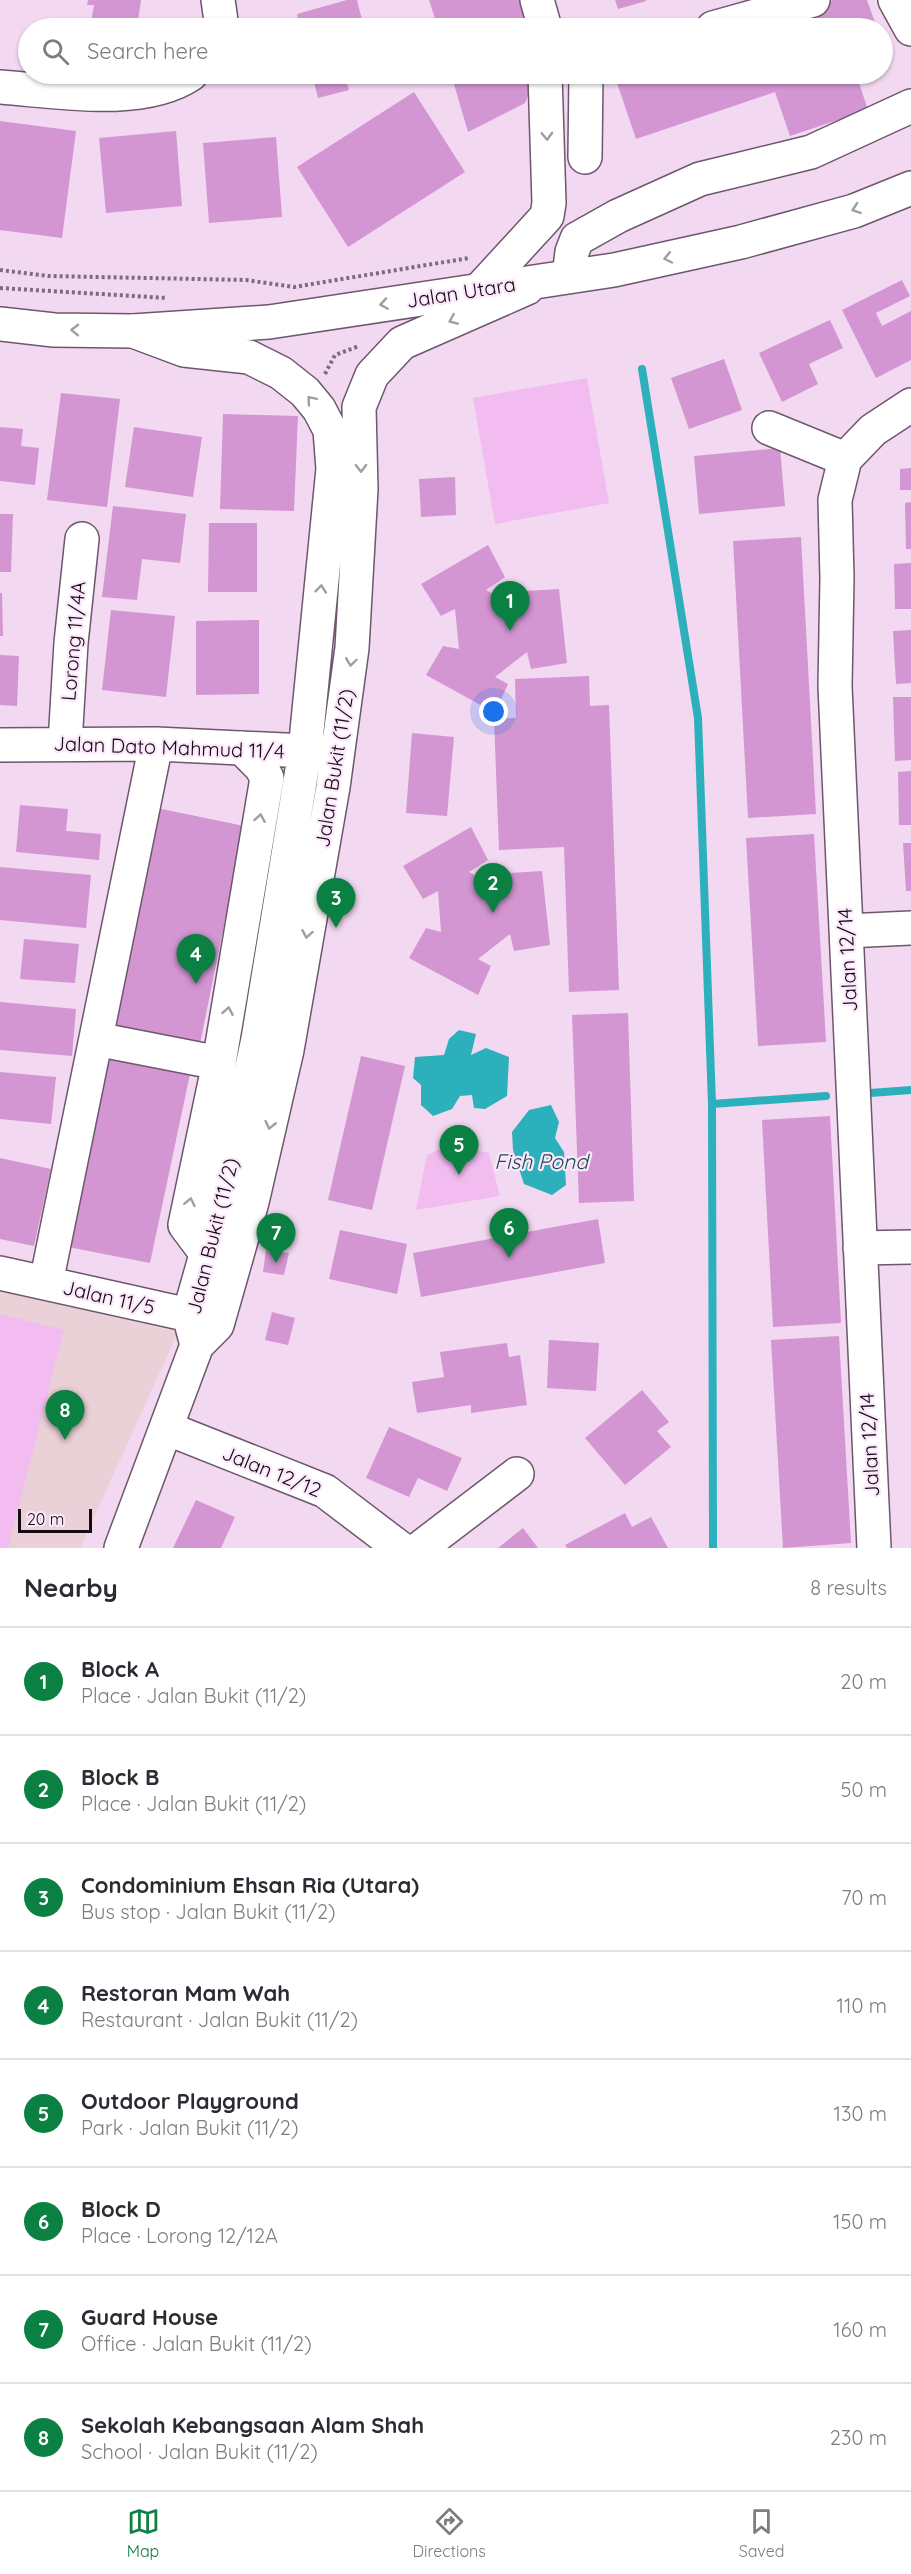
<!DOCTYPE html>
<html lang="en">
<head>
<meta charset="utf-8">
<style>
	body { margin:0; font-family:Quicksand,sans-serif; background:#f7f7f7; color:#2b2b33 }
	.scale { position:absolute; left:18px; bottom:15px; width:74px; box-sizing:border-box; padding-left:6px; border:3px solid #140b14; border-top:0; font-size:16px; line-height:21px; white-space:nowrap; color:#140b14; -webkit-text-stroke:4px #fce7fb; paint-order:stroke }
	.you { position:absolute; left:494px; top:712px; width:21px; height:21px; margin:-15px; border:4px solid #fff; border-radius:50%; background:#1a73e8; box-shadow:0 0 0 9px #1a73e833 }
	.badge { display:grid; place-items:center; width:39px; height:39px; border-radius:50%; background:#0b8043; color:#fff; font-size:20px; font-weight:700 }
	.pin { position:absolute; translate:-50% -50px; filter:drop-shadow(0 2px 3px #0008) }
	.pin::after { content:''; position:absolute; top:32px; width:21px; height:18px; background:inherit; clip-path:polygon(0 0,100% 0,50% 100%) }
	.list { margin:0; padding:0; list-style:none }
	h2 { display:flex; justify-content:space-between; align-items:center; height:78px; margin:0; padding:0 24px; font-size:26px }
	h2 small { font-size:20px; font-weight:400; color:#7c7c81 }
	.list li { display:grid; grid-template-columns:39px 1fr auto; gap:18px; align-items:center; box-sizing:border-box; height:108px; padding:0 24px; border-top:2px solid #e1e1e2 }
	.list b { display:block; font-size:22px; white-space:nowrap }
	.list p { margin:0; font-size:20px; white-space:nowrap; color:#7c7c81 }
	.list em { font-size:20px; font-style:normal; color:#7c7c81 }
	.icon { flex:none; width:33px; height:33px; fill:none; stroke:currentColor; stroke-width:2; stroke-linecap:round; stroke-linejoin:round }
	.map { position:relative; flex:none; width:911px; height:1548px; overflow:hidden }
	.search { position:absolute; background:#fff; box-shadow:0 2px 4px #0004; left:18px; right:18px; top:18px; height:66px; display:flex; align-items:center; gap:15px; box-sizing:border-box; padding:0 21px; border-radius:33px; color:#7c7c81; font-size:22px }
	.sheet { height:942px; background:#fff }
	nav { display:flex; justify-content:space-around; align-items:center; box-sizing:border-box; height:84px; border-top:2px solid #e1e1e2; background:#fff; font-size:16px; color:#7c7c81 }
	nav a { display:grid; justify-items:center; gap:3px }
	nav .on { color:#0b8043 }
	.map>svg:first-child { display:block }
	.education { fill:#ead0d7 }
	.green { fill:#f2bcf1 }
	.water { fill:#2cb0bb }
	.lines { fill:none; stroke-linecap:round; stroke-linejoin:round }
	.stream { stroke:#2cb0bb; stroke-width:8 }
	.building { fill:#d396d3 }
	.minor-casing { stroke:#6d576d; stroke-width:36 }
	.major-casing { stroke:#6d576d; stroke-width:36 }
	.path { stroke:#7d6c7d; stroke-width:4; stroke-dasharray:3 3; stroke-linecap:butt }
	.minor { stroke:#fff; stroke-width:33 }
	.major { stroke:#fff; stroke-width:33 }
	.oneway { stroke:#a19da1 }
	.labels { text-anchor:middle; dominant-baseline:central; stroke-width:4.5; stroke-linejoin:round; paint-order:stroke }
	.street-label { font-size:20px; fill:#140b14; stroke:#fce7fb }
	.water-label { font-size:21px; font-style:italic; fill:#174d52; stroke:#fce7fb }
</style>
</head>
<body>
<div class="map">
<svg width="911" height="1548" viewBox="0 0 911 1548">
	<rect width="100%" height="100%" fill="#f2d8f1"/>
	<!-- education -->
	<path class="education" d="M0,1291l178,41 -98,216h-80z"/>
	<!-- green -->
	<path class="green" d="M587,378l22,125 -114,21 -22,-126z
		M449,1145l40,8 11,43 -84,14 11,-55z
		M0,1314l64,16 -56,218h-8z"/>
	<!-- water -->
	<path class="water" d="M459,1030l17,4 -5,21 15,-7 23,9 -2,39 -22,13 -11,-1 -2,-13 -12,1 -8,13 -19,7 -12,-11v-20l-8,-7 2,-21 29,-2 5,-16z
		M551,1105l8,17 -4,16 9,14 2,33 -14,10 -28,-11 -11,-34 -1,-18 17,-22z"/>
	<g class="lines">
		<!-- stream -->
		<path class="stream" d="M642,369l56,349 14,386 1,444
			M870,1093l41,-3
			M712,1104l114,-8"/>
	</g>
	<!-- building -->
	<path class="building" d="M88,0h53l-4,28 -47,-1 4,-22h-7z
		M347,0h10l7,28h-64l-3,-14z
		M429,0h97l8,28h-96z
		M615,0h31v1l-28,8z
		M833,0h34l10,28h-127z
		M312,74h32l5,16 -31,8z
		M451,74h85l-11,29 -57,29z
		M614,74h242l12,36 -78,26 -15,-44 -139,47z
		M414,92l51,80 -117,75 -51,-80z
		M0,121l76,10 -14,107 -62,-8z
		M176,131l6,75 -76,7 -7,-75z
		M276,137l6,80 -73,6 -6,-80z
		M902,280l8,16 -34,17 6,13 29,-15v49l-35,18 -34,-68z
		M830,320l13,28 -34,16 9,20 -36,18 -23,-49z
		M724,359l18,51 -53,19 -18,-51z
		M61,393l59,6 -13,108 -60,-7z
		M223,414l75,2 -4,95 -74,-2z
		M0,427l23,2 -2,17 18,2 -4,37 -35,-4z
		M134,427l68,10 -9,60 -68,-10z
		M780,448l5,58 -86,8 -5,-58z
		M911,468v22h-11v-21z
		M455,477l1,38 -35,2 -2,-38z
		M911,502v47h-5l-1,-46z
		M113,506l73,8 -6,49 -38,-4 -5,41 -35,-3z
		M0,514h13l-2,58h-11z
		M209,523h48v69h-49z
		M801,537l15,277 -68,4 -15,-277z
		M488,545l17,32 -19,13 39,22v-21l34,-2 8,74 -36,6 -4,-17 -32,25 13,7 -13,29 -69,-38 17,-29 16,3 -4,-40 -14,7 -20,-32z
		M911,563v46h-16l-1,-45z
		M0,593h2l1,43h-3z
		M111,610l64,6 -9,81 -64,-7z
		M259,620v74l-63,1v-74z
		M911,630v53l-15,1 -3,-53z
		M0,655l19,1 -2,50 -17,-1z
		M589,676l1,30 19,-1 10,285 -50,2 -5,-145 -65,3 -5,-131 22,-1 -1,-39z
		M893,697h18v63l-16,1z
		M412,733l42,4 -7,79 -41,-3z
		M911,771v54h-12l-1,-53z
		M20,805l48,4 -2,22 35,3 -2,26 -83,-8z
		M157,808l87,18 -44,218 -87,-17z
		M471,827l17,33 -19,12 39,22 1,-21 33,-2 8,74 -36,6 -4,-17 -32,25 13,7 -13,29 -69,-37 17,-30 15,4 -3,-41 -15,8 -20,-33z
		M814,834l12,208 -68,4 -12,-208z
		M903,843h8v48h-5z
		M0,867l91,8 -5,53 -86,-8z
		M24,939l55,5 -4,39 -55,-4z
		M0,1002l76,7 -4,47 -72,-6z
		M628,1013l6,188 -55,2 -7,-188z
		M103,1056l87,18 -40,189 -87,-17z
		M361,1056l44,10 -33,144 -44,-10z
		M0,1072l56,5 -5,47 -51,-5z
		M830,1116l11,207 -68,4 -11,-207z
		M0,1158l51,11 -17,77 -34,-7z
		M598,1219l7,44 -184,34 -8,-44z
		M340,1230l67,14 -10,50 -68,-15z
		M266,1250l23,3 -5,22 -21,-3z
		M272,1312l23,6 -7,27 -23,-5z
		M839,1336l12,207 -68,5 -12,-208z
		M549,1340l50,3 -3,48 -49,-3z
		M507,1343l2,14 11,-2 7,50 -56,8v-8l-54,8 -5,-31 32,-5 -4,-25z
		M642,1390l27,32 -12,9 14,16 -46,38 -40,-47z
		M389,1427l73,31 -15,33 -29,-13 -9,19 -43,-19z
		M196,1500l39,17 -14,31h-48z
		M625,1513l7,14 19,-10 17,31h-101l-2,-3z
		M523,1528l15,20h-40z"/>
	<g class="lines">
		<defs>
			<path id="minor" d="M218,0l4,28
				M537,0l8,28
				M895,0l16,29
				M713,28l100,-28
				M0,87c56,4 142,20 191,-13
				M585,157l1,-83
				M569,276l3,-24 5,-13 41,-23 82,-37 111,-27 100,-46
				M481,288l66,-72 2,-13 -4,-129
				M133,331l51,19 65,7 32,16 24,19 14,17 11,21 3,39 -28,282 -47,288 -29,134 -40,142 8,30
				M769,428l76,31
				M65,743l6,-100 11,-104
				M0,745l156,-1 171,8
				M846,931l65,-3
				M96,1039l123,24
				M860,1248l51,-1
				M206,1253l-21,-28 34,-162 48,-285 -6,-11 -19,-19
				M0,1273l189,42 21,7
				M46,1283l110,-539
				M166,1428l159,63 75,57
				M121,1548l76,-203 20,-20 35,-123 35,-152 46,-263 19,-139 9,-159 -2,-82 13,-32 30,-32 125,-55
				M420,1548l97,-74
				M874,1548l-39,-862 2,-108 -2,-78 10,-41 28,-29 38,-25"/>
			<path id="major" d="M0,324l54,6 79,1 136,-9 345,-52 127,-28 113,-31 57,-23"/>
		</defs>
		<!-- minor casing -->
		<use href="#minor" class="minor-casing"/>
		<!-- major casing -->
		<use href="#major" class="major-casing"/>
		<!-- path -->
		<path class="path" d="M0,270l48,6 198,4 48,7 175,-29
			M0,288l167,10
			M325,374l10,-19 24,-9"/>
		<!-- minor -->
		<use href="#minor" class="minor"/>
		<!-- major -->
		<use href="#major" class="major"/>
	</g>
	<!-- one-way arrows -->
	<defs><path id="oneway-chevron" d="M-2-3.5L2.5 0L-2 3.5" fill="none" stroke-width="1.6" stroke-linecap="round" stroke-linejoin="round" transform="scale(1.5)"/></defs>
	<g class="oneway">
		<use href="#oneway-chevron" transform="translate(547 136) rotate(88)"/>
		<use href="#oneway-chevron" transform="translate(856 209) rotate(161)"/>
		<use href="#oneway-chevron" transform="translate(668 258) rotate(168)"/>
		<use href="#oneway-chevron" transform="translate(384 304) rotate(171)"/>
		<use href="#oneway-chevron" transform="translate(453 320) rotate(157)"/>
		<use href="#oneway-chevron" transform="translate(75 330) rotate(-179)"/>
		<use href="#oneway-chevron" transform="translate(311 400) rotate(-130)"/>
		<use href="#oneway-chevron" transform="translate(361 468) rotate(89)"/>
		<use href="#oneway-chevron" transform="translate(321 589) rotate(-84)"/>
		<use href="#oneway-chevron" transform="translate(351 662) rotate(98)"/>
		<use href="#oneway-chevron" transform="translate(260 818) rotate(-80)"/>
		<use href="#oneway-chevron" transform="translate(307 934) rotate(100)"/>
		<use href="#oneway-chevron" transform="translate(228 1011) rotate(-80)"/>
		<use href="#oneway-chevron" transform="translate(270 1125) rotate(103)"/>
		<use href="#oneway-chevron" transform="translate(190 1202) rotate(-78)"/>
	</g>
	<g class="labels">
		<!-- street labels -->
		<g class="street-label">
			<text transform="translate(461 292) rotate(-9)">Jalan Utara</text>
			<text transform="translate(73 641) rotate(-85)">Lorong 11/4A</text>
			<text transform="translate(169 747) rotate(2)">Jalan Dato Mahmud 11/4</text>
			<text transform="translate(334 768) rotate(-81)">Jalan Bukit (11/2)</text>
			<text transform="translate(847 960) rotate(-93)">Jalan 12/14</text>
			<text transform="translate(212 1236) rotate(-76)">Jalan Bukit (11/2)</text>
			<text transform="translate(109 1297) rotate(13)">Jalan 11/5</text>
			<text transform="translate(869 1445) rotate(-93)">Jalan 12/14</text>
			<text transform="translate(272 1471) rotate(22)">Jalan 12/12</text>
		</g>
		<!-- water labels -->
		<g class="water-label">
			<text x="541" y="1161">Fish Pond</text>
		</g>
	</g>
</svg>
<div class="scale">20 m</div>
<div class="you"></div>
<div class="pin badge" style="left:510px;top:631px">1</div>
<div class="pin badge" style="left:493px;top:913px">2</div>
<div class="pin badge" style="left:336px;top:928px">3</div>
<div class="pin badge" style="left:196px;top:984px">4</div>
<div class="pin badge" style="left:459px;top:1175px">5</div>
<div class="pin badge" style="left:509px;top:1258px">6</div>
<div class="pin badge" style="left:276px;top:1263px">7</div>
<div class="pin badge" style="left:65px;top:1440px">8</div>
<div class="search"><svg class="icon" aria-label="search" viewBox="0 0 24 24"><circle cx="10" cy="10" r="6"/><path d="M15 15l6 6"/></svg>Search here</div>
</div>
<section class="sheet">
<h2>Nearby<small>8 results</small></h2>
<ul class="list">
<li><span class="badge">1</span><div><b>Block A</b><p>Place · Jalan Bukit (11/2)</p></div><em>20 m</em></li>
<li><span class="badge">2</span><div><b>Block B</b><p>Place · Jalan Bukit (11/2)</p></div><em>50 m</em></li>
<li><span class="badge">3</span><div><b>Condominium Ehsan Ria (Utara)</b><p>Bus stop · Jalan Bukit (11/2)</p></div><em>70 m</em></li>
<li><span class="badge">4</span><div><b>Restoran Mam Wah</b><p>Restaurant · Jalan Bukit (11/2)</p></div><em>110 m</em></li>
<li><span class="badge">5</span><div><b>Outdoor Playground</b><p>Park · Jalan Bukit (11/2)</p></div><em>130 m</em></li>
<li><span class="badge">6</span><div><b>Block D</b><p>Place · Lorong 12/12A</p></div><em>150 m</em></li>
<li><span class="badge">7</span><div><b>Guard House</b><p>Office · Jalan Bukit (11/2)</p></div><em>160 m</em></li>
<li><span class="badge">8</span><div><b>Sekolah Kebangsaan Alam Shah</b><p>School · Jalan Bukit (11/2)</p></div><em>230 m</em></li>
</ul>
</section>
<nav>
<a class="on"><svg class="icon" aria-label="map" viewBox="0 0 24 24"><path d="M3 6l6-2 6 2 6-2v14l-6 2-6-2-6 2zM9 4v14M15 6v14"/></svg>Map</a>
<a><svg class="icon" aria-label="directions" viewBox="0 0 24 24"><path d="M12 3l9 9-9 9-9-9zM9 14v-3h6M13 9l2 2-2 2"/></svg>Directions</a>
<a><svg class="icon" aria-label="saved" viewBox="0 0 24 24"><path d="M7 4h10v16l-5-4-5 4z"/></svg>Saved</a>
</nav>
</body>
</html>
